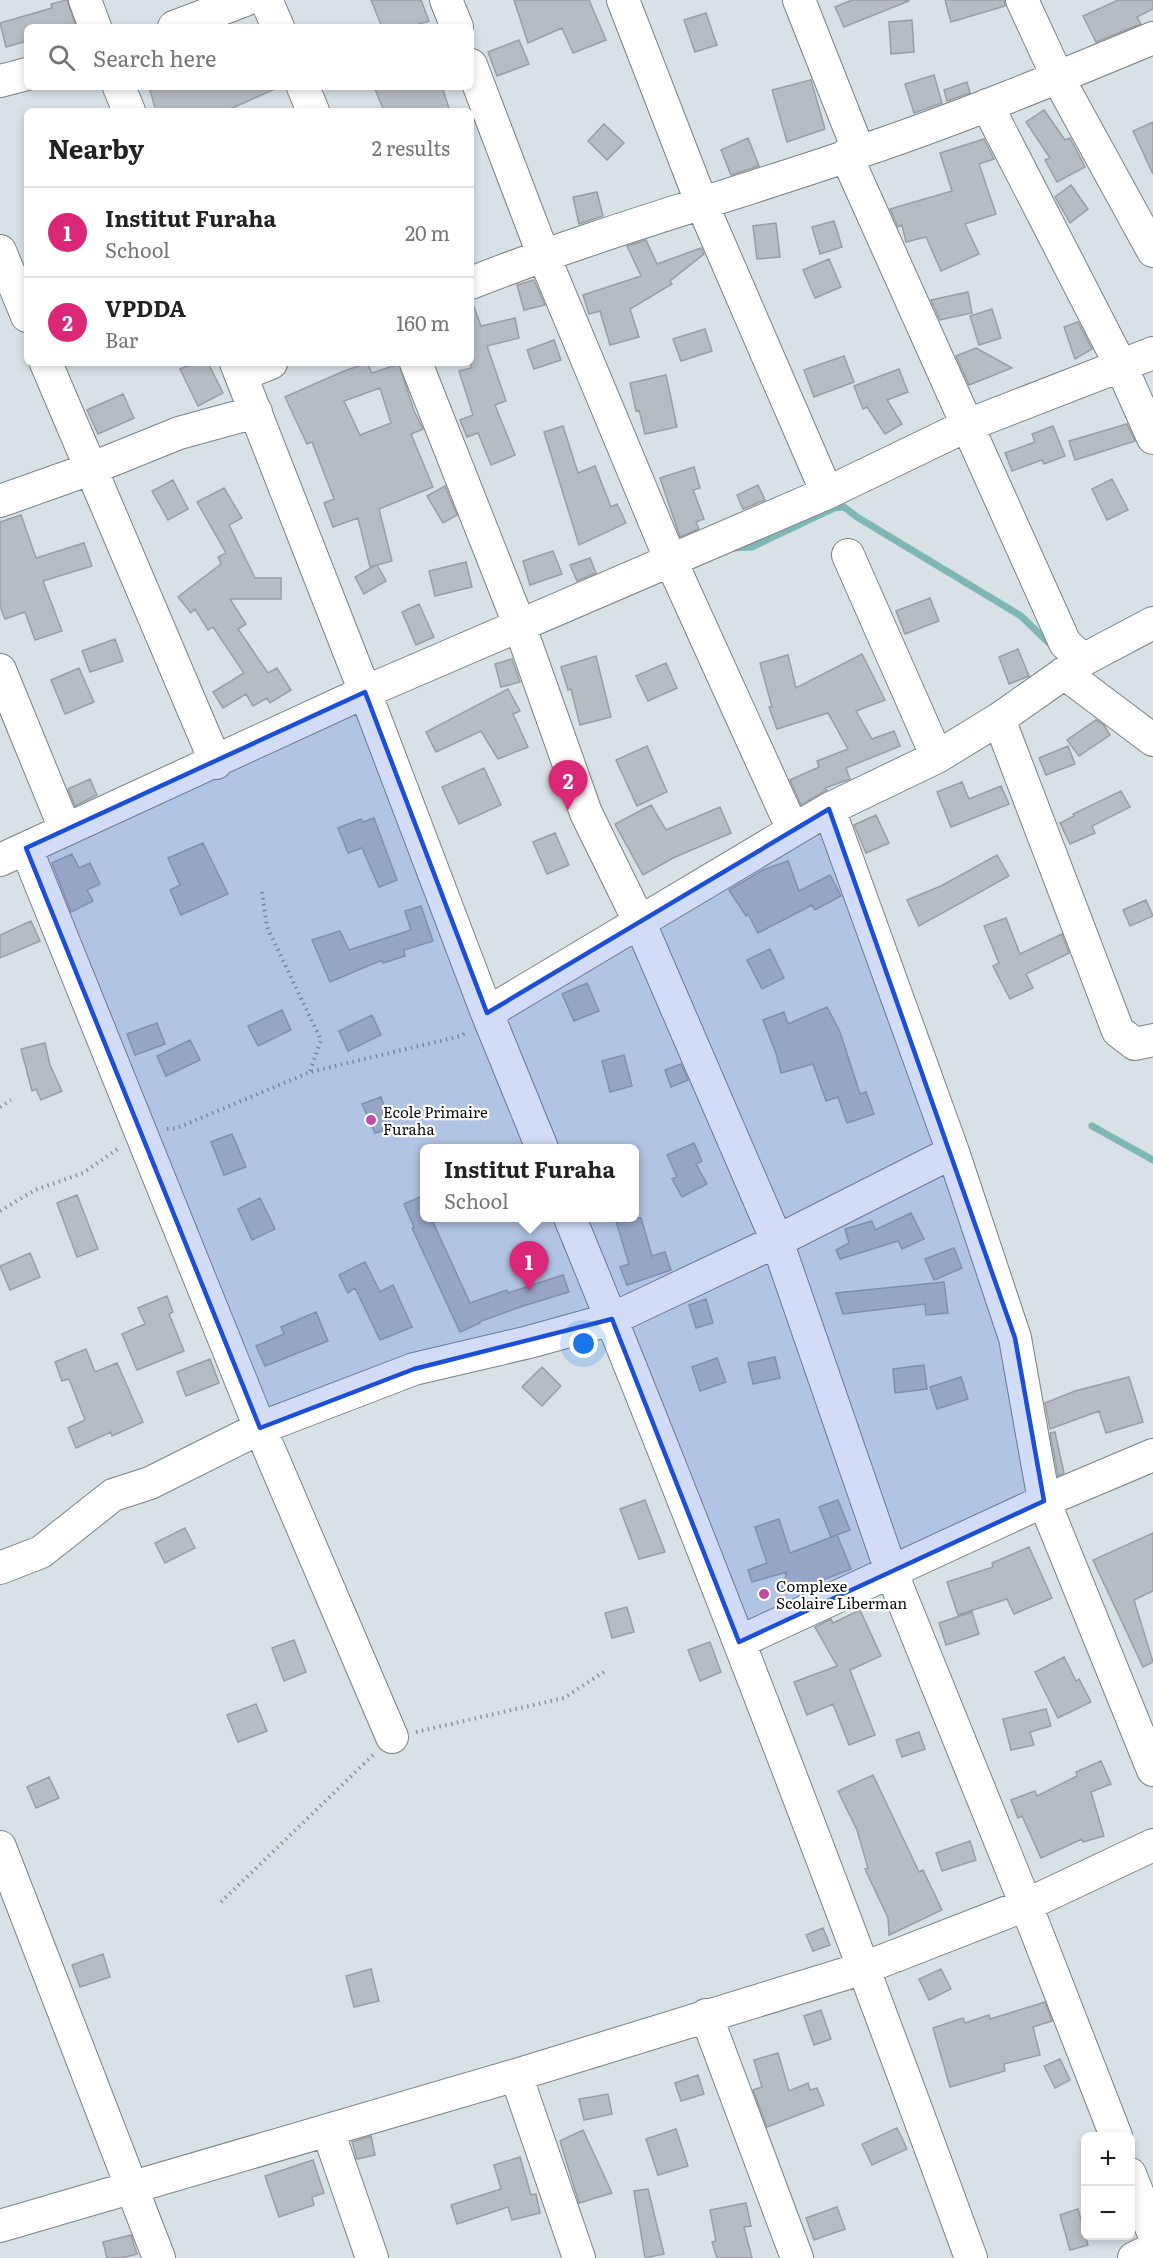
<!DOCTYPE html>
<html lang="en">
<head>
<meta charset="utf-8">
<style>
	body { margin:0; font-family:Literata,serif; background:#f6f6f6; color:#222 }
	.controls { position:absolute; right:18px; bottom:18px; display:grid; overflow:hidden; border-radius:9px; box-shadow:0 3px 9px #0003 }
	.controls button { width:54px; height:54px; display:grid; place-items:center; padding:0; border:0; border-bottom:2px solid #e0e0e0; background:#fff; color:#222; font:30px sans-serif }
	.you { position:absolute; left:584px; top:1344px; width:21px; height:21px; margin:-15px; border:4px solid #fff; border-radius:50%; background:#1a73e8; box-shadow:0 0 0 9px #1a73e833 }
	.badge { display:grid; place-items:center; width:39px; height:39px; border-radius:50%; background:#db2777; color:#fff; font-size:20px; font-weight:700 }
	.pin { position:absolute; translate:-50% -50px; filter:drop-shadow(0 2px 3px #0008) }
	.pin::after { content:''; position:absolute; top:32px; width:21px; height:18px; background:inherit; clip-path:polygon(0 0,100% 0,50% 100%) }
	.popup { position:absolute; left:420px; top:1144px; width:219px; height:78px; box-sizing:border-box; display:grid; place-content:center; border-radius:9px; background:#fff; filter:drop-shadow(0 2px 4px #0005); font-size:20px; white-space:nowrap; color:#767676 }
	.popup b { font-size:22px; color:#222 }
	.popup::after { content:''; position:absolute; left:50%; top:100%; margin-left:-12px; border:12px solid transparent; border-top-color:#fff }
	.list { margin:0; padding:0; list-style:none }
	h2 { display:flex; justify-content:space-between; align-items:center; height:78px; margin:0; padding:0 24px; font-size:26px }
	h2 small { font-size:20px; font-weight:400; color:#767676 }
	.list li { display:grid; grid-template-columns:39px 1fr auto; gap:18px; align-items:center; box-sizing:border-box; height:90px; padding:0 24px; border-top:2px solid #e0e0e0 }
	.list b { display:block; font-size:22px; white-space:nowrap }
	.list p { margin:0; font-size:20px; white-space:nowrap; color:#767676 }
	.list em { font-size:20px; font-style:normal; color:#767676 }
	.icon { flex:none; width:33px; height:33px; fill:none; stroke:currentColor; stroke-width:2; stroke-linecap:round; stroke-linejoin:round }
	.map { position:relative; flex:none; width:1153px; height:2258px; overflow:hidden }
	.search { position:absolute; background:#fff; box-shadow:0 3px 9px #0003; left:24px; top:24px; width:450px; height:66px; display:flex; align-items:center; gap:15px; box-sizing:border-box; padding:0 21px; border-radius:9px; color:#767676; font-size:22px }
	.panel { position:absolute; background:#fff; box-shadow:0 3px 9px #0003; left:24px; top:108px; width:450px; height:258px; border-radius:9px }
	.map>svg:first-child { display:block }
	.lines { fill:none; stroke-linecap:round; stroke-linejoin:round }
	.stream { stroke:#7fb6b6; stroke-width:7 }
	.building { fill:#b6bcc3; stroke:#999ea5; stroke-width:1.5; fill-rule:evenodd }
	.minor-casing { stroke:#7a8287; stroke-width:34 }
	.path { stroke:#8b9195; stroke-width:4; stroke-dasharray:1.5 4.5; stroke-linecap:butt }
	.minor { stroke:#fff; stroke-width:32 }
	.marked { fill:#1d4ed8; fill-opacity:0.2; stroke:#1d4ed8; stroke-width:4.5; stroke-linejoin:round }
	.poi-dot { fill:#be4ba6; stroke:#fff; stroke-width:2 }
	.labels { text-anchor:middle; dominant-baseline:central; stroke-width:4.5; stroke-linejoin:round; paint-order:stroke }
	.poi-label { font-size:15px; fill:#0b0d0f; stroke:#fff; text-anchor:start }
</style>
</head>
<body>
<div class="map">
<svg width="1153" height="2258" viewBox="0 0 1153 2258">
	<rect width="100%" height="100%" fill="#d8e1e6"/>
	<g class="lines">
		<!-- stream -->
		<path class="stream" d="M731,548l21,-1 82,-39 10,-1 13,10 164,99 31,30
			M1092,1126l61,34"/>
	</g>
	<!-- building -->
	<path class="building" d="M67,0l9,27h-49v14l-21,6 -6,-24 52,-15 -1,-4z
		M371,0h50l8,21 -19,6h-28z
		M514,0h75l17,40 -33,13 -11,-25 -34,15z
		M852,0h56l1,1 -65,26 -9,-20z
		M945,0h59l1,6 -54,16z
		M1118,0h35v9l-16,8 4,7 -45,18 -13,-26z
		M706,13l11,32 -22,7 -11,-32z
		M912,20l2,32 -23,2 -2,-32z
		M519,40l10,24 -32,12 -9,-24z
		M934,75l8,28 -28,10 -9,-29z
		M811,80l14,49 -38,13 -15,-52z
		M967,82l3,11 -23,8 -3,-11z
		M149,87h130l-53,24h-70z
		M374,87h68l8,24h-66z
		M1044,110l21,30 5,-2 15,29 -28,15 -12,-22 5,-2 -24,-36z
		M1153,122v52l-20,-43z
		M604,124l20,19 -17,17 -19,-19z
		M748,138l11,28 -28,9 -10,-25z
		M984,139l10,20 -15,5 17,50 -31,10 14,30 -38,17 -15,-34 -20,5 -4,-17 -4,2 -8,-18 62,-18 -12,-38z
		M1071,185l17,24 -18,14 -15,-26z
		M597,192l6,24 -24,8 -6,-27z
		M834,221l8,26 -22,7 -8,-27z
		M776,223l4,34 -23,2 -4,-33z
		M646,240l11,24 44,-16 3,6 -34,27 2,3 -42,25 9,28 -29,8 -10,-34 -11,3 -6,-19 58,-19 -14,-30z
		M829,259l12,28 -26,11 -12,-28z
		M534,280l11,25 -21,5 -7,-25z
		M968,292l4,21 -32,7 -9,-20z
		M471,307h3l7,19 34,-8 4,20 -32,8 19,55 -11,4 20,50 -24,10 -13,-32 -11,4 -7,-17 13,-5 -14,-44 12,-3z
		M992,309l9,29 -22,7 -9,-29z
		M1078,322l14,27 -17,10 -11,-32z
		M705,329l7,22 -31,10 -8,-22z
		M554,340l7,20 -27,9 -7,-19z
		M976,348l36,20 -43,17 -13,-29z
		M844,356l10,26 -40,15 -10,-27z
		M193,363h15l15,30 -25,13 -18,-37z
		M367,363l5,10 27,-9 15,47 9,18 -12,5 22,53 -54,22 13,52 -15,4 9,16 -22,13 -9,-17 21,-12 -6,2 -12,-49 -25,9 -9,-24 10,-4 -22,-57 -5,2 -22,-47 59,-26zM380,388l11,35 -31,12 -16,-34z
		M899,369l9,23 -21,8 15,24 -17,10 -18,-27 -4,2 -9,-23z
		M666,375l11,52 -32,7 -6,-24 -3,1 -6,-28z
		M123,394l11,24 -36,16 -11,-24z
		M1127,424l8,17 -60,19 -6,-19z
		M563,426l15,47 17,-7 16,41 6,-3 9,19 -47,22 -35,-113z
		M1053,426l12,30 -21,8 -2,-4 -30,11 -7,-18 30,-11 -3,-8z
		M694,467l6,21 -7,2 11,29 -8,3 3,7 -19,8 -20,-59z
		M1112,479l16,31 -21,10 -15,-31z
		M173,480l15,29 -20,11 -16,-29z
		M758,485l7,15 -22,9 -6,-14z
		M445,486l12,29 -14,8 -16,-27z
		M224,488l18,30 -13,7 26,53h26v21h-51l16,25 -8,5 30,44 9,-5 14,22 -21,13 -3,-5 -14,8 -7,-12 -23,14 -10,-16 31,-19 -31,-46 -5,3 -13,-21 -4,4 -13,-16 43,-33 -3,-7 8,-4 -29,-51z
		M21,515l15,43 48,-15 8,23 -49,15 19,50 -27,9 -10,-28 -20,7 -5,-13v-84z
		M553,551l9,23 -32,11 -7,-24z
		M590,558l6,15 -19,8 -7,-16z
		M466,562l6,25 -37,9 -6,-25z
		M930,598l9,23 -34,13 -9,-23z
		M419,604l15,33 -18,8 -14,-33z
		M115,639l8,22 -33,11 -8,-21z
		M1018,649l11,27 -20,8 -10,-27z
		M862,654l23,46 -29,11 16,28 22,-8 6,15 -54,22 4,11 -25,9 2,2 -26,15 -11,-25 29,-13 -2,-6 31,-12 -20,-36 -51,16 -8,-22h3l-12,-44 28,-8 8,33z
		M596,656l15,61 -31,8 -9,-36 -3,1 -7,-23z
		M512,659l8,23 -19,5 -6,-23z
		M666,663l11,25 -29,13 -12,-25z
		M79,668l15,34 -29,12 -14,-34z
		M508,689l12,22 -7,3 15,33 -30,12 -17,-28 -45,21 -10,-20z
		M1096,720l8,5 6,10 -31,21 -12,-16z
		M647,746l20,46 -30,14 -21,-46z
		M1068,746l7,18 -29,11 -7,-17z
		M484,768l17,37 -42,19 -17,-37z
		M90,779l7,16 -22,11 -7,-17z
		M962,782l7,17 32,-13 8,18 -58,23 -14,-35z
		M1121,791l9,16 -38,19 3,7 -25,11 -10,-21 14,-7 -1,-2z
		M651,805l15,25 54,-23 11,26 -58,25 -30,17 -28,-51z
		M876,815l13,28 -23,10 -12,-28z
		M374,818l23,62 -18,7 -17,-39 -14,5 -10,-25 23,-9 2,3z
		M555,833l14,32 -22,9 -14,-32z
		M203,843l25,51 -47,21 -11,-25 10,-5 -12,-27z
		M72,854l7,14 11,-5 10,21 -13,6 6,11 -22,11 -19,-49z
		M997,855l12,21 -90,50 -12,-26 34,-14z
		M788,861l11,30 31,-16 11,21 -26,14 -3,-5 -54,28 -10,-19 -2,2 -17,-26 34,-20z
		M1146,900l7,16 -23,10 -7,-16z
		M421,906l12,35 -29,9 1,6 -22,7 -1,-3 -52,22 -18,-42 28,-9 9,19 62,-20 -6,-19z
		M1006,918l14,36 42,-20 7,19 -43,21 7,14 -23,11 -17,-33 6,-3 -15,-37z
		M31,921l9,20 -40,17v-23z
		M770,949l14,29 -22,11 -15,-29z
		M587,983l12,28 -25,10 -12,-27z
		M827,1007l13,25 20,62 6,-2 8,22 -27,9 -9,-26 -12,4 -13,-37 -32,9 -5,-20 -13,-33 21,-8 4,12z
		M282,1010l9,20 -33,16 -10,-20z
		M372,1015l9,20 -33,16 -9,-20z
		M157,1023l8,21 -30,11 -8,-21z
		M190,1040l10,20 -34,16 -9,-20z
		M45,1043l5,22 12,26 -21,9 -5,-11 -4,2 -11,-42z
		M624,1055l8,31 -22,6 -8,-31z
		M681,1064l7,16 -17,7 -6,-17z
		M381,1097l11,31 -17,5 -13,-29z
		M232,1134l14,33 -22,8 -13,-33z
		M694,1143l8,18 -6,3 11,20 -25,13 -10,-18 5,-2 -10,-22z
		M77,1195l21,54 -21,8 -20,-54z
		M422,1196l2,6v16h7l39,85 37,-13 1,3 55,-18 6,17 -46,14 -44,16 1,1 -20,9 -48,-104 2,-1 -10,-23z
		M260,1198l15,31 -23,11 -14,-31z
		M911,1213l13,26 -22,10 -4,-8 -58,18 -4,-9 13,-7 -4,-14 27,-8 3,9z
		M615,1218h26l11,38 13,-4 6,18 -44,15 -7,-18 9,-3z
		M954,1248l8,20 -28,12 -9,-21z
		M30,1253l10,24 -30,13 -10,-24z
		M365,1262l15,30 13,-7 19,42 -32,13 -25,-52 -7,5 -9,-18z
		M944,1282l4,31 -22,2 -1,-11 -82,10 -7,-21z
		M167,1296l6,16 -4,2 15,37 -47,19 -15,-36 23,-10 -7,-16z
		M706,1299l7,24 -17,5 -7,-23z
		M316,1312l12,29 -63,25 -9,-20 28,-12 -3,-7z
		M86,1349l9,23 22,-9 26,59 -31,14 -1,-4 -35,16 -8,-20 17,-8 -16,-41 -7,2 -7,-19z
		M775,1357l5,21 -27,6 -5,-21z
		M717,1358l9,24 -26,9 -8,-24z
		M210,1359l9,24 -33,13 -9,-24z
		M924,1365l3,24 -32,4 -2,-24z
		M542,1367l19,19 -19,20 -20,-19z
		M961,1377l7,22 -31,10 -7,-22z
		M1129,1377l14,45 -37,11 -7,-22 -49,18 -5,-26 30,-12z
		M1055,1432l9,41 -6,3 -8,-43z
		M645,1500l20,52 -26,7 -19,-50z
		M838,1500l12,30 -19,7 -12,-30z
		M779,1519l11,34 47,-18 14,34 -39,15 2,4 -13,5 -19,-5 5,-16 -35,10 -4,-12 19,-7 -12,-36z
		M185,1528l10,20 -30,15 -10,-20z
		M1153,1533v58l-19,9 19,62 -10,5 -50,-107z
		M1029,1547l23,51 -38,16 -7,-15 -49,16 -11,-33 46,-15 -1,-4z
		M627,1607l7,25 -22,6 -7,-25z
		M860,1610l21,46 -31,14 25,65 -26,10 -16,-41 -26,11 -13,-33 43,-16 -22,-39 16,-8 2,4z
		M972,1612l7,22 -33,11 -7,-22z
		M294,1640l12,32 -22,9 -12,-33z
		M710,1642l11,30 -21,9 -12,-31z
		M1064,1657l12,24 3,-2 12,23 -33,16 -23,-46z
		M256,1704l11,27 -29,11 -11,-27z
		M1046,1709l5,17 -21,6 4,13 -23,5 -8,-31z
		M919,1732l6,17 -23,8 -6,-17z
		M1101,1761l10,23 -20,8 13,44 -21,6 -1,-3 -41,19 -19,-42 -4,2 -7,-18 24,-9 2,5 40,-20 -1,-4z
		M873,1775l46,97 4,-2 19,40 -53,25 -1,-17 -23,-49 3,-1 -11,-38 -19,-39z
		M49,1777l10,21 -23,10 -9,-21z
		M970,1841l6,19 -34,11 -6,-18z
		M823,1928l7,17 -17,6 -7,-16z
		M103,1954l7,23 -30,10 -8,-22z
		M371,1969l8,32 -25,6 -8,-31z
		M941,1969l10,20 -22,11 -10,-21z
		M1045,2002l7,19 -19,6 7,28 -36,9 1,7 -55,16 -17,-59 30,-10 2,5 24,-8 1,4z
		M821,2010l10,29 -17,6 -10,-29z
		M778,2053l11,38 19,-8 2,7 7,-2 7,17 -57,22 -14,-37 9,-3 -8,-27z
		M1060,2059l10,21 -15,8 -11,-22z
		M698,2075l6,19 -23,7 -6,-18z
		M608,2094l4,20 -28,6 -5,-21z
		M897,2128l10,21 -35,16 -10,-21z
		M676,2129l12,37 -30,9 -12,-36z
		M583,2130l29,63 -33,10 -19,-62z
		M371,2136l4,19 -18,4 -5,-17z
		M520,2157l11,38 5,-1 4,19 -28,7 -4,-13 -51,17 -6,-19 50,-16 -7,-24z
		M313,2160l11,33 -12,4 2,8 -35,12 -14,-41z
		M648,2189l16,65 -19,4 -11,-67z
		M746,2203l5,23 -7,1 8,31h-35l-5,-16 4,-1 -6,-31z
		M837,2207l8,22 -31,11 -8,-22z
		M1078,2209l10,36 -18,5 -10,-35z
		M131,2235l6,19 -15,4h-15l-4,-16z"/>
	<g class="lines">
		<defs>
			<path id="minor" d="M85,0l10,27
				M266,0l12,27
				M446,0l11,27
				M623,0l79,204 125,289
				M799,0l60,152
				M1022,0l36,78 95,173
				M174,27l71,-27
				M471,65l72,189 128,307 122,269
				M0,81l27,-7
				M119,87l10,24
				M303,87l10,24
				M987,105l134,261 32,72
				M846,155l219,488 18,17
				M0,251l27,65
				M471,283c128,-51 261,-87 391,-132 98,-33 195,-73 291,-113
				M46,363l170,400
				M236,363l129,329 122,321 55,135
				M416,363l103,261 67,189 53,108 138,320 114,330 135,334 90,231
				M241,375l30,-12
				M0,501l90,-32 89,-36 77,-21
				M848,555l89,202
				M0,670l65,159
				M1064,673l89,67
				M999,719l119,312 17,13 18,-4
				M829,809l124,343 62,186 29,163 109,269
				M26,848l234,580 132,309
				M0,860l365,-168 462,-199 141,-68 185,-72
				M487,1013l342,-204 108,-52 62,-38 84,-59 70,-37
				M570,1218c141,343 273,691 401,1040
				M0,1568l41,-16 72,-57 37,-12 110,-55 154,-59 115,-27 83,-23 165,-78 176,-89
				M739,1642l305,-141 109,-46
				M0,1847l159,411
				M706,2015l91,243
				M516,2075l63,183
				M328,2131l44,127
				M1130,2174l23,58
				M0,2226l516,-151 348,-107 162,-63 127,-60
				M1134,2258l19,-9"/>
		</defs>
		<!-- minor casing -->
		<use href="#minor" class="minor-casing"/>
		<!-- path -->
		<path class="path" d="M262,892l5,35 54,113 -11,31
			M0,1107l11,-7
			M167,1129l10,-1 133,-56 151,-36 5,-4
			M0,1211l35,-21 48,-17 36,-25
			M416,1732l148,-34 43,-28
			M221,1902l153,-148"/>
		<!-- minor -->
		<use href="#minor" class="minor"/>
	</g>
	<!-- marked area -->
	<path class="marked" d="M365,692l122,321 342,-204 186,529 29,163 -305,141 -127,-323 -198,50 -154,59 -234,-580z"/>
	<!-- markers -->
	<g class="poi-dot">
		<circle cx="371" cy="1120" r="6"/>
		<circle cx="764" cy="1594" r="6"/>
	</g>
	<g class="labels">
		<!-- poi labels -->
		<g class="poi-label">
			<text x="383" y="1111">Ecole Primaire<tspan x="383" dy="17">Furaha</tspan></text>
			<text x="776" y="1585">Complexe<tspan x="776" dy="17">Scolaire Liberman</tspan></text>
		</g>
	</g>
</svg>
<div class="controls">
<button>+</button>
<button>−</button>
</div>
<div class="you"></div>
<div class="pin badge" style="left:529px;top:1291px">1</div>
<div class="popup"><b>Institut Furaha</b>School</div>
<div class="pin badge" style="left:568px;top:810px">2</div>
<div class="search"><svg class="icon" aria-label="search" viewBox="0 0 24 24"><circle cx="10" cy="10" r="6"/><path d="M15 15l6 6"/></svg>Search here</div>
<section class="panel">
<h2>Nearby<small>2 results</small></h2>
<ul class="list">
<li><span class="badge">1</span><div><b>Institut Furaha</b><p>School</p></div><em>20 m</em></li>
<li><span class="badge">2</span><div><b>VPDDA</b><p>Bar</p></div><em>160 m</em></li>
</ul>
</section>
</div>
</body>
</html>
